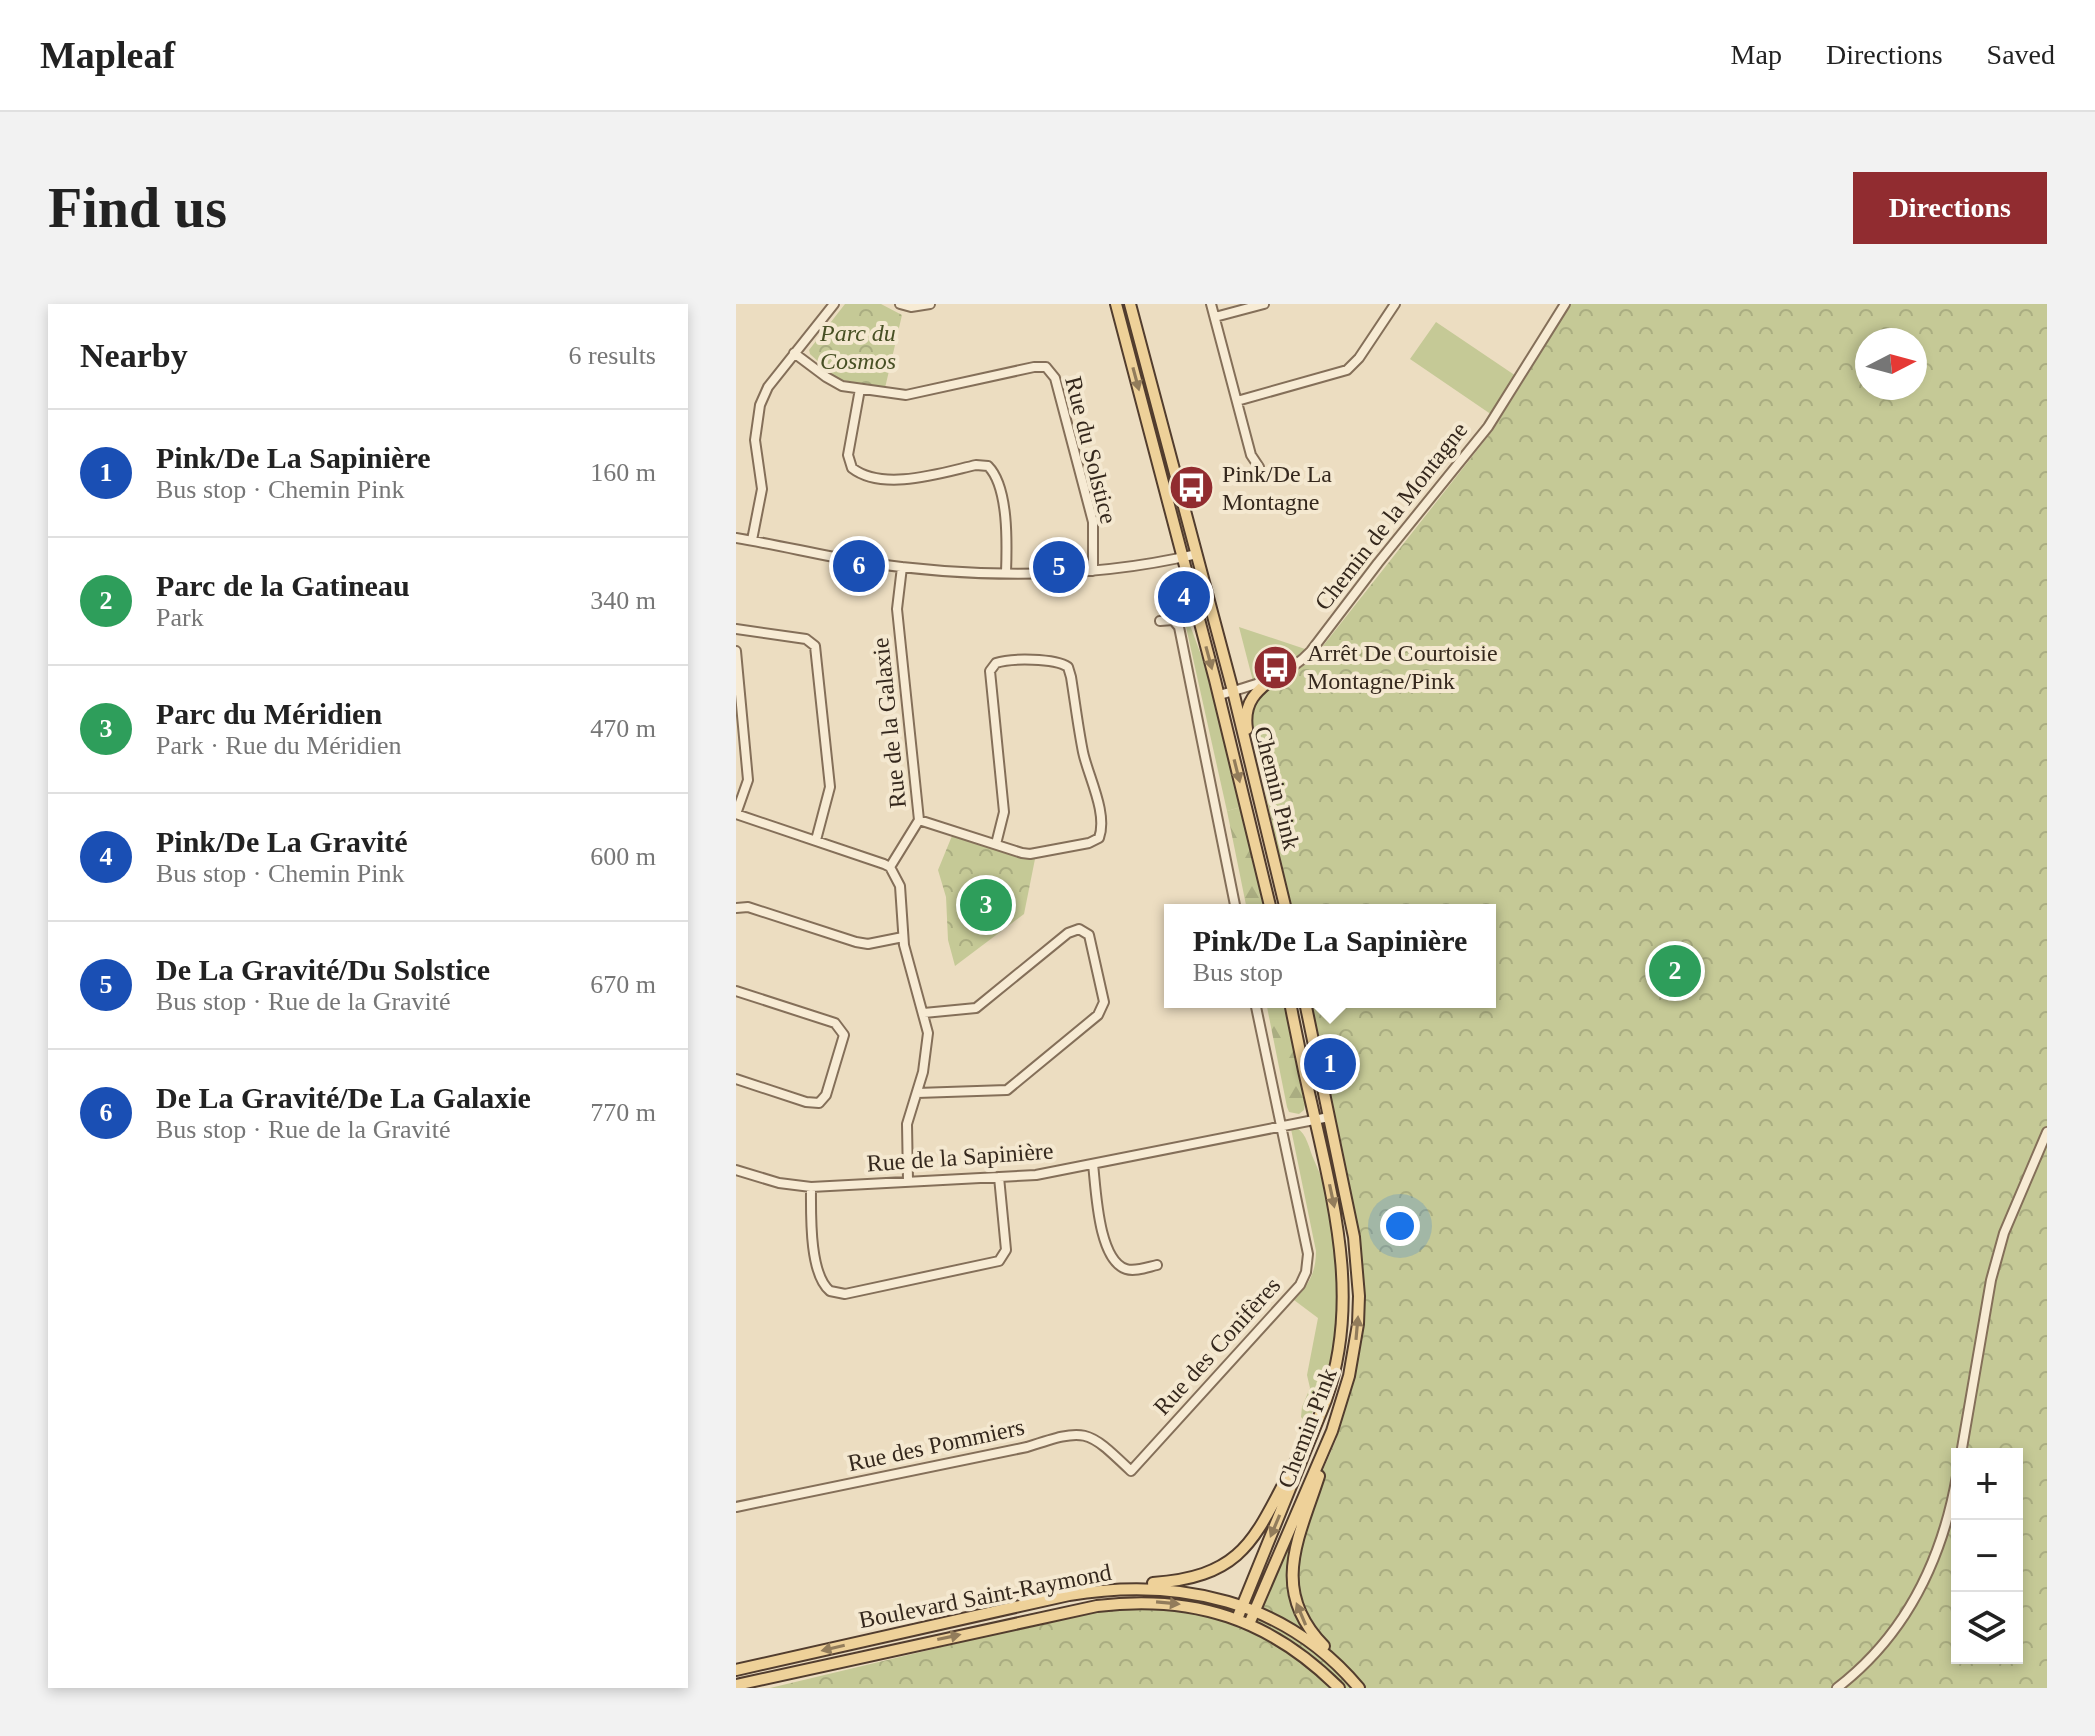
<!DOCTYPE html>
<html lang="en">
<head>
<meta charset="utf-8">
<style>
	body { margin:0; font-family:Georgia,serif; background:#f2f2f2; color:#222 }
	.controls { position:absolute; right:24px; bottom:24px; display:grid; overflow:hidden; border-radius:0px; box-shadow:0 4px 12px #0003 }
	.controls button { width:72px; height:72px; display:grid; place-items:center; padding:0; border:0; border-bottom:2px solid #e0e0e0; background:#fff; color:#222; font:40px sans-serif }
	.compass { position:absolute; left:1119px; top:24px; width:72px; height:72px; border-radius:50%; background:#fff; box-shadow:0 4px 12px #0003; rotate:84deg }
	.you { position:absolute; left:664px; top:922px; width:28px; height:28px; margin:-20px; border:6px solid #fff; border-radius:50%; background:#1a73e8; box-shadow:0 0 0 12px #1a73e833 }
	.badge { display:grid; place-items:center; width:52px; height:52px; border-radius:50%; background:#912c30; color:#fff; font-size:26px; font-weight:700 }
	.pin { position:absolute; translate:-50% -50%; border:4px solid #fff; box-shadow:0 2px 8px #0006 }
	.popup { position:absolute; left:428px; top:600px; width:332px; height:104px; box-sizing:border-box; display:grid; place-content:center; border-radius:0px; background:#fff; filter:drop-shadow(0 2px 6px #0005); font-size:26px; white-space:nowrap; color:#767676 }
	.popup b { font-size:30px; color:#222 }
	.popup::after { content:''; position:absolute; left:50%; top:100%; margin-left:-16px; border:16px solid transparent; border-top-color:#fff }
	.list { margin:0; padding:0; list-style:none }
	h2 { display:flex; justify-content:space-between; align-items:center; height:104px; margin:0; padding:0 32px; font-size:34px }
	h2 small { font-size:26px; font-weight:400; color:#767676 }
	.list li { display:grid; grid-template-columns:52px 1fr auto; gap:24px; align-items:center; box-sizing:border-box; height:128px; padding:0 32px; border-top:2px solid #e0e0e0 }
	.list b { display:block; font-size:30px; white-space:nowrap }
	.list p { margin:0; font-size:26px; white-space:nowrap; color:#767676 }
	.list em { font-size:26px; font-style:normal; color:#767676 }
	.icon { flex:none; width:44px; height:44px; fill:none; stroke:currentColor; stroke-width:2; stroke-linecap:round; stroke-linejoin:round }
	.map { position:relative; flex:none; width:1311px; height:1384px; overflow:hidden; border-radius:0px }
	header { display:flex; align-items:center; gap:48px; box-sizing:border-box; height:112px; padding:0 40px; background:#fff; border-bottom:2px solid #e0e0e0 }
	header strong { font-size:38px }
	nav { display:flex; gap:44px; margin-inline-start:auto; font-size:28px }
	.intro { display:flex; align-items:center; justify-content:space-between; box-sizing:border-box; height:192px; padding:0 48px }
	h1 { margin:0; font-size:56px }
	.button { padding:20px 36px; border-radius:0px; background:#912c30; color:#fff; font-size:28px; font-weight:700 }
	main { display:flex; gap:48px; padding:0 48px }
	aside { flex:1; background:#fff; border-radius:0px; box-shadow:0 4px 12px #0003 }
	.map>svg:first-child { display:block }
	.green { fill:#c5c996 }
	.forest { fill:url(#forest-firs) }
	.park { fill:url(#park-crowns); fill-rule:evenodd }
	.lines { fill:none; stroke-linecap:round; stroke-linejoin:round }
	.minor-casing { stroke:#846f59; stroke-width:12 }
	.major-casing { stroke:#523d2e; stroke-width:14 }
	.minor { stroke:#f7ebd4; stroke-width:8 }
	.major { stroke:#eed199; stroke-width:10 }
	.oneway { fill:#927c5b }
	.labels { text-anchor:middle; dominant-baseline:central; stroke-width:8; stroke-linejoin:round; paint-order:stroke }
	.park-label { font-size:24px; font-style:italic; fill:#475024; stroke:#f4e8d0 }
	.street-label { font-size:24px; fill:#35281d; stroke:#f4e8d0 }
	.poi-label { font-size:24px; fill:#35281d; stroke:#f4e8d0; text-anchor:start }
</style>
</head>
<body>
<header>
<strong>Mapleaf</strong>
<nav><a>Map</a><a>Directions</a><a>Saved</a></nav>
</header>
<div class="intro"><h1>Find us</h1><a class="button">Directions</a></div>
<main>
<aside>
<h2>Nearby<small>6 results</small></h2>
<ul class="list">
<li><span class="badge" style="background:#1a4fb4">1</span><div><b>Pink/De La Sapinière</b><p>Bus stop · Chemin Pink</p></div><em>160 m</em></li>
<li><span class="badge" style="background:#2e9e5b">2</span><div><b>Parc de la Gatineau</b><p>Park</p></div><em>340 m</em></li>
<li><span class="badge" style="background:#2e9e5b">3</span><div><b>Parc du Méridien</b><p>Park · Rue du Méridien</p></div><em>470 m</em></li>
<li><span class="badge" style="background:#1a4fb4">4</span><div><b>Pink/De La Gravité</b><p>Bus stop · Chemin Pink</p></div><em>600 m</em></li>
<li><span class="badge" style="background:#1a4fb4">5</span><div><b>De La Gravité/Du Solstice</b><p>Bus stop · Rue de la Gravité</p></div><em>670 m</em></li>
<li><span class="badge" style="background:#1a4fb4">6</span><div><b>De La Gravité/De La Galaxie</b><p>Bus stop · Rue de la Gravité</p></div><em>770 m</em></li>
</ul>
</aside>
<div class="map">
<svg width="1311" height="1384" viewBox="0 0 1311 1384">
	<defs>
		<pattern id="forest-firs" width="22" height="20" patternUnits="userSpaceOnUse" patternTransform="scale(2)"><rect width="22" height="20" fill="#c5c996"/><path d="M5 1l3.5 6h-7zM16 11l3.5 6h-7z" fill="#aaad81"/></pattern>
		<pattern id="park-crowns" width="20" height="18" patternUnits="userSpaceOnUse" patternTransform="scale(2)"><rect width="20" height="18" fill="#c5c996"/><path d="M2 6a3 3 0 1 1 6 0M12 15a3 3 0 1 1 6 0" fill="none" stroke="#aaad81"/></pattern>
	</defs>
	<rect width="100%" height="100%" fill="#ecddc1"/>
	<!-- green -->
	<path class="green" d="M700,18l83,56 -24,39 -85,-58z
		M451,313l17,46 37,144 -14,4 -43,-193z
		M503,323l72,24 -12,12 -45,22z
		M561,824c10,6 12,21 17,32 37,81 33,185 -7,264l-6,-7 1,-10 8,-19 -3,-13 11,-57 -24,-18c15,-15 22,-28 22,-49l-25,-122z"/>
	<!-- forest -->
	<path class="forest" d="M505,503l23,103h-17l-20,-99z
		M530,698h18l21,102 -1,6 -5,4 -10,-2 -2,-5z"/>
	<!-- park -->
	<path class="park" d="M109,0h36l21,11 -17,73 -48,-9 -27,-25 -1,-4z
		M835,0h476v1384h-1277l297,-71 52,-8 38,-2 35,4 61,19 83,-190 21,-74 5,-34 -2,-89 -50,-241h180v-92h-200l-36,-173c-10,-53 31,-51 61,-81l178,-226zM1131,36h48v48h-48zM1221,1150h60v204h-60z
		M218,527l82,23 -12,60 -69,52 -7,-26 -2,-43 -8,-27z"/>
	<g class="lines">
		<defs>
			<path id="minor" d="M164,0l11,3 19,-3
				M475,0l40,151 8,12
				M479,13l49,-13
				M58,49l32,24 16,9 64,9 128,-28h12l9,11 38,144v49
				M124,85l-12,66 4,13c31,24 89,5 124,-3l12,1c21,21 19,79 18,107
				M501,97l110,-31 12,-12 36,-54
				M0,234c42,7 84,17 126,24 111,16 226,18 335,-8
				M16,236l10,-51 -7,-49 5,-35 8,-18 66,-83
				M424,317l13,-1 6,7 57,283
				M0,325l70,10 9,7 15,141 -14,53
				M0,347l12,129 -12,34
				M483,391c33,-9 68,-18 92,-44l67,-88 110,-136 77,-123
				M0,510l148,50 6,3 10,19 4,59 24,88 -5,39 -16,52 1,57
				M183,516l103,33 8,1 59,-11 10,-5c9,-25 -11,-62 -16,-86 -5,-25 -8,-50 -12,-75l-3,-10c-13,-9 -57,-9 -72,-4l-6,8 14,141 -8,32
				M154,563l29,-47 -22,-211 5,-42
				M0,604l12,-1 108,35 12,2 35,-7
				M0,687l99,32 9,12 -18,60 -7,8 -13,-1 -70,-23
				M181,789l90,-3 91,-75 6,-13 -15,-67 -10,-6 -11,4 -92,75 -52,5
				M357,860c3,25 5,96 33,105 9,3 22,-2 31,-4
				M0,866l43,13 32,4 225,-12 293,-58
				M75,883c0,26 -2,87 19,104l15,3 154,-33 7,-11 -7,-73
				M1225,1150l30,-174 13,-47 43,-101
				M0,1203l291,-60c59,-19 59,-19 104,24l169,-186 6,-13 2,-18 -53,-252
				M1101,1384c69,-53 105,-128 120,-212"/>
			<path id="major" d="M380,0l99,376 56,230
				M394,0l103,387 53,219
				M511,425c-4,-27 9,-38 30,-54
				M583,1172c-20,62 -50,114 5,170
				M417,1279c96,-7 102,-49 144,-124
				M501,1315l89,-219c32,-91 12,-180 -9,-272 -10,-42 -19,-84 -27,-126
				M513,1320l83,-193 17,-55 9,-52 1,-28 -5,-59 -49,-235
				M0,1366l333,-75c110,-18 216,5 290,93
				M0,1381l361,-79c96,-12 173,13 242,82"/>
		</defs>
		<!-- minor casing -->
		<use href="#minor" class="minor-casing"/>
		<!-- major casing -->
		<use href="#major" class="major-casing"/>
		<!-- minor -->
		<use href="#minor" class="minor"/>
		<!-- major -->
		<use href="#major" class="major"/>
	</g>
	<!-- one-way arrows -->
	<defs><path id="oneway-solid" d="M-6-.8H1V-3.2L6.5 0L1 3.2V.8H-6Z" transform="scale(2)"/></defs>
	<g class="oneway">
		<use href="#oneway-solid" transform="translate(400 75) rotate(75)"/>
		<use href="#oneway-solid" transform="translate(473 354) rotate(75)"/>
		<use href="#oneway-solid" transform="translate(501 467) rotate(76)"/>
		<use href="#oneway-solid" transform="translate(596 892) rotate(78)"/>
		<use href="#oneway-solid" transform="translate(621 1024) rotate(-85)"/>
		<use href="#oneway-solid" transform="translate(539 1222) rotate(113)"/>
		<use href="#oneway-solid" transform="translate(432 1299) rotate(5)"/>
		<use href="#oneway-solid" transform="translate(565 1310) rotate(-113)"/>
		<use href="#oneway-solid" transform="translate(213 1333) rotate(-12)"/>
		<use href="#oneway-solid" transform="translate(97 1344) rotate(167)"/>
	</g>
	<!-- icons -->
	<defs>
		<symbol id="bus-disc" viewBox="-11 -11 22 22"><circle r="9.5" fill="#912c30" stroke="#f4e8d0"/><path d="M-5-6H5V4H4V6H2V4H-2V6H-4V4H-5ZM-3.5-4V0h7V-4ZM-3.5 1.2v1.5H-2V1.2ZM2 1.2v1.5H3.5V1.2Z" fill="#fff"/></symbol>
	</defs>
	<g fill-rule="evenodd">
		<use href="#bus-disc" x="430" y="158" width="51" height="51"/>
		<use href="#bus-disc" x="514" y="338" width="51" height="51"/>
	</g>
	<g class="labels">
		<!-- park labels -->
		<g class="park-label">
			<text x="122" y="29">Parc du<tspan x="122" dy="28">Cosmos</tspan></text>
		</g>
		<!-- street labels -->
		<g class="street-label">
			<text transform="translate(355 146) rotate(76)">Rue du Solstice</text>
			<text transform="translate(655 212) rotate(-52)">Chemin de la Montagne</text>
			<text transform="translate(153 419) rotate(-96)">Rue de la Galaxie</text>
			<text transform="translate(541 484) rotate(76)">Chemin Pink</text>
			<text transform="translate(224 853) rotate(-4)">Rue de la Sapinière</text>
			<text transform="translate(481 1042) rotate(-48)">Rue des Conifères</text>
			<text transform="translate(571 1124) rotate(-69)">Chemin Pink</text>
			<text transform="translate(200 1141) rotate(-12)">Rue des Pommiers</text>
			<text transform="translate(249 1292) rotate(-11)">Boulevard Saint-Raymond</text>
		</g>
		<!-- poi labels -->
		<g class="poi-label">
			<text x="486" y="170">Pink/De La<tspan x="486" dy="28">Montagne</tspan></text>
			<text x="571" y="349">Arrêt De Courtoisie<tspan x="571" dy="28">Montagne/Pink</tspan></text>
		</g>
	</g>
</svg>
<div class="controls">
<button>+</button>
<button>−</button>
<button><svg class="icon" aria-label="layers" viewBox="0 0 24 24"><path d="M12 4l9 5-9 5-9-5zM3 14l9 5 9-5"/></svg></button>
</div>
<svg class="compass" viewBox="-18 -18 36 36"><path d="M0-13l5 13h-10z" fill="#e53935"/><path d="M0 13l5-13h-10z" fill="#767676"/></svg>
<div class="you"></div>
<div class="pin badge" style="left:594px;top:760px;background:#1a4fb4">1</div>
<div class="popup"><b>Pink/De La Sapinière</b>Bus stop</div>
<div class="pin badge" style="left:939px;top:667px;background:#2e9e5b">2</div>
<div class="pin badge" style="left:250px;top:601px;background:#2e9e5b">3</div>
<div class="pin badge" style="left:448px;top:293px;background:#1a4fb4">4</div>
<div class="pin badge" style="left:323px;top:263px;background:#1a4fb4">5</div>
<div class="pin badge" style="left:123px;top:262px;background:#1a4fb4">6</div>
</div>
</main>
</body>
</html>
